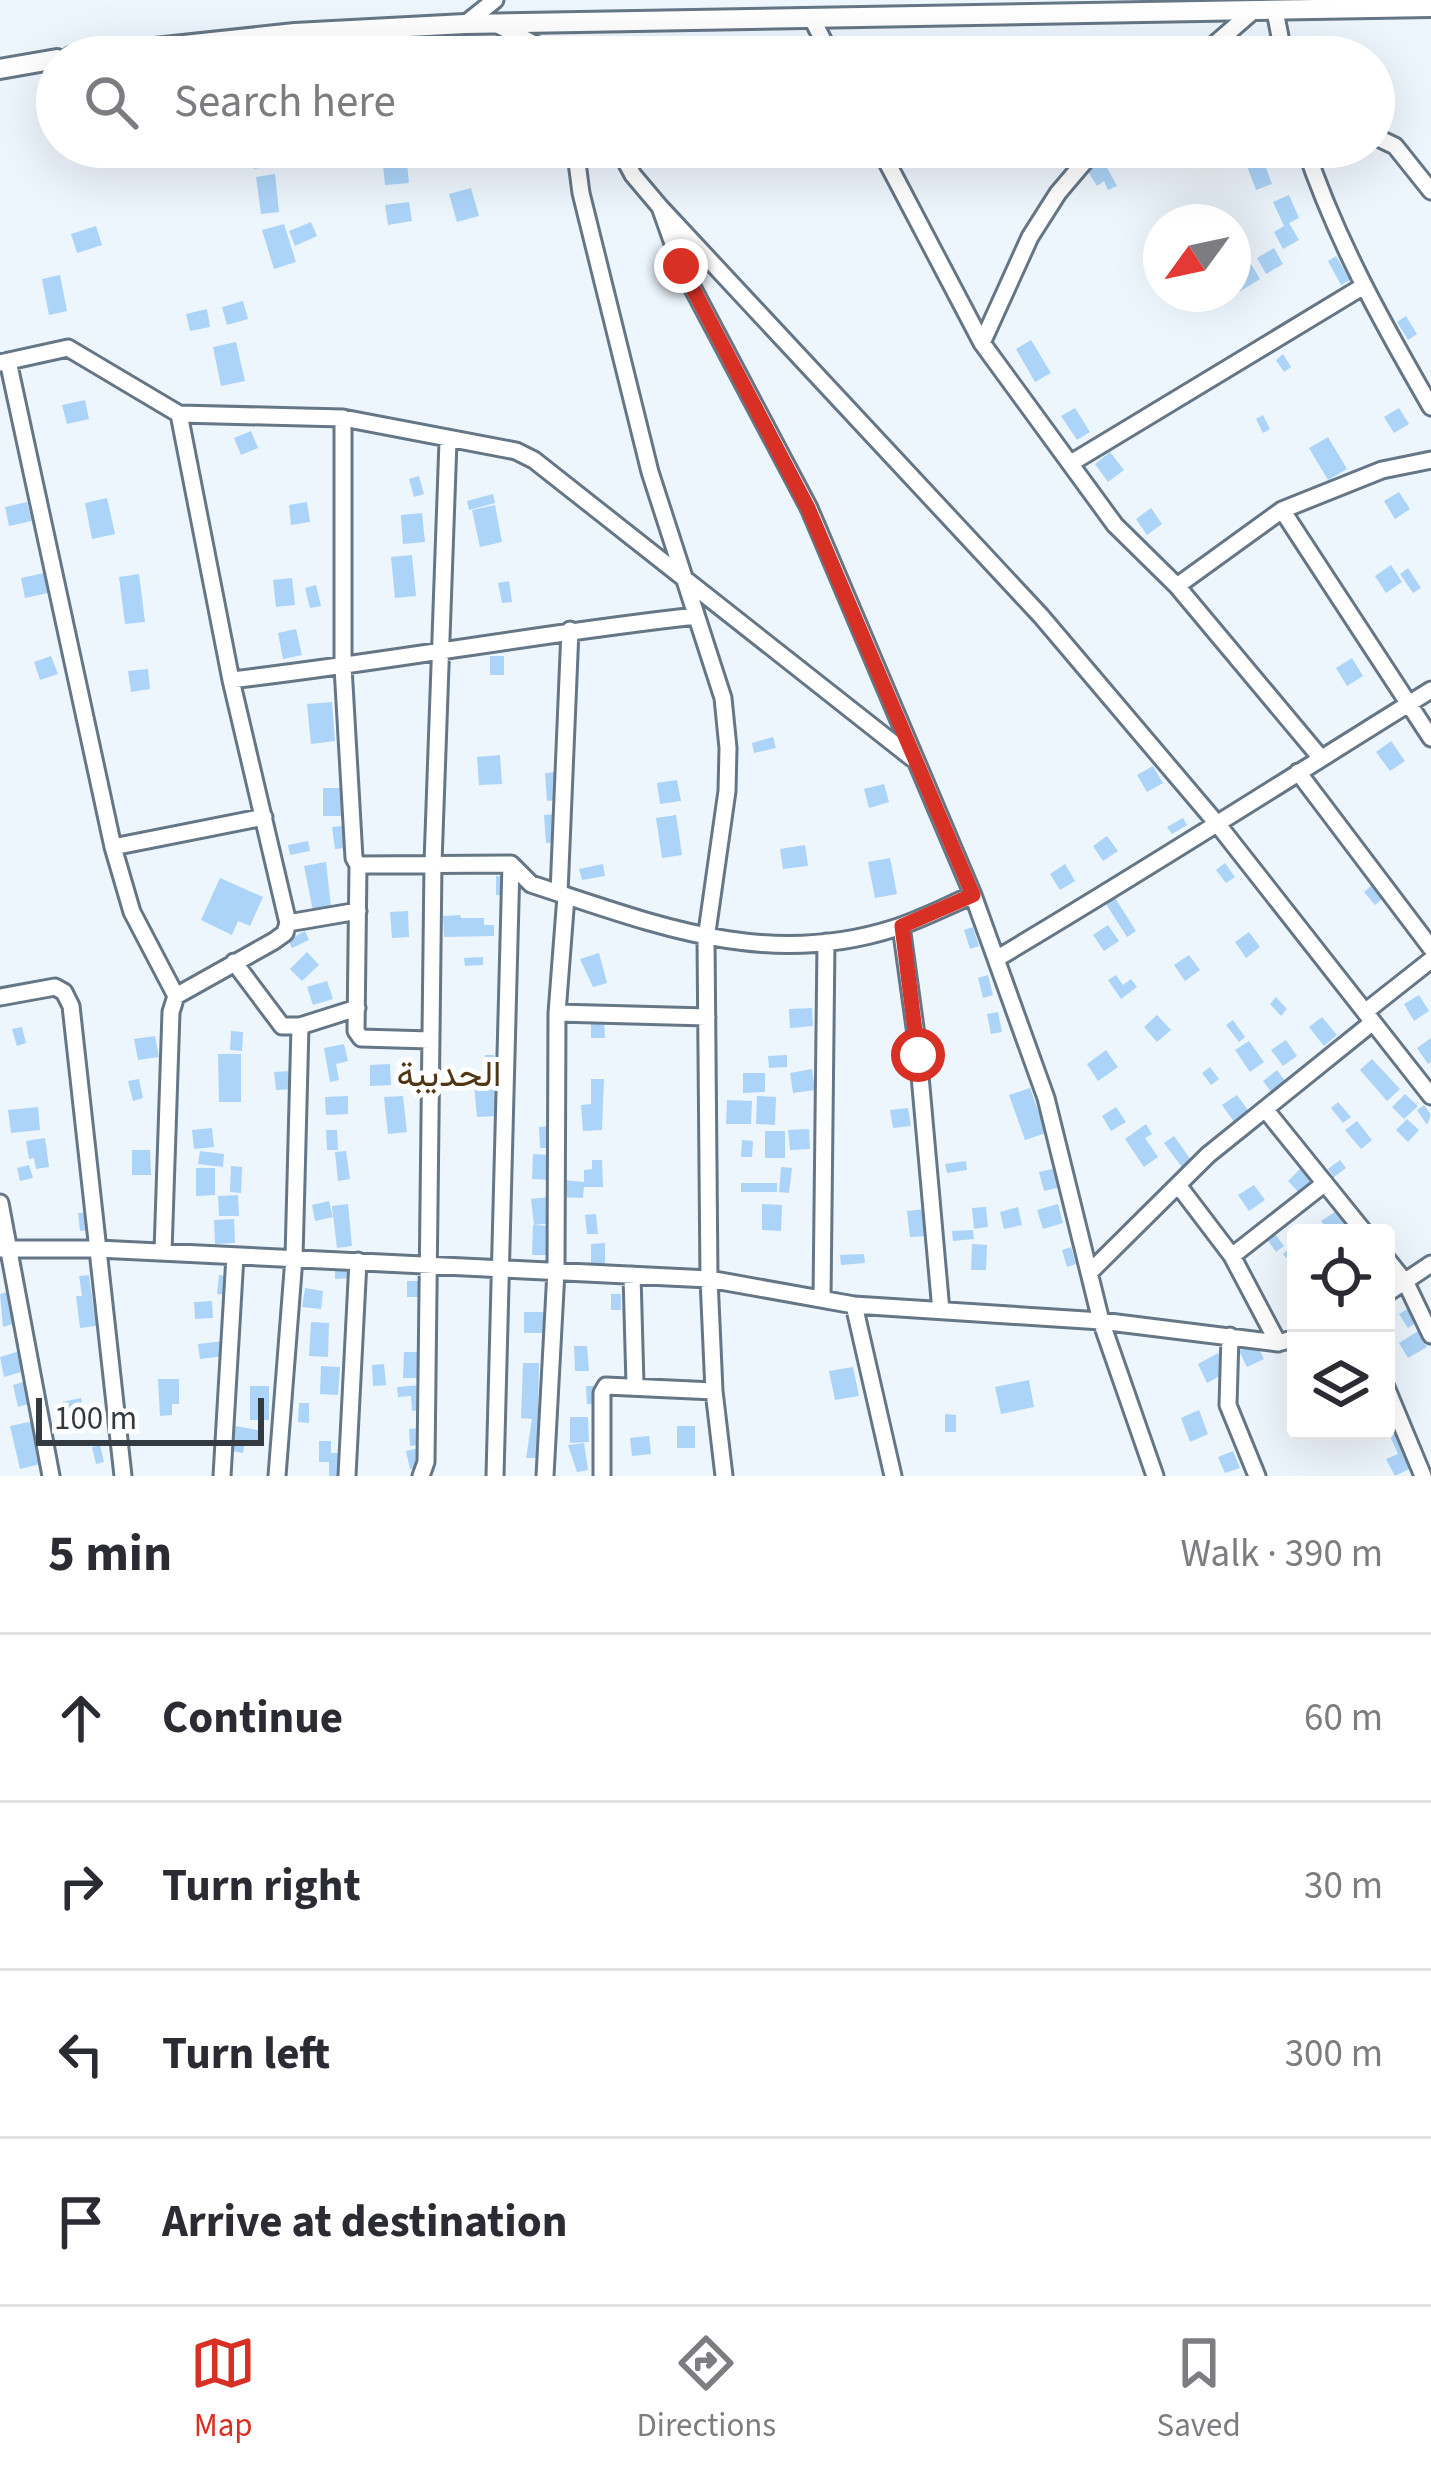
<!DOCTYPE html>
<html lang="en">
<head>
<meta charset="utf-8">
<style>
	body { margin:0; font-family:"Source Sans 3",Vazirmatn,sans-serif; background:#f2f2f3; color:#2b2b33 }
	.controls { position:absolute; right:36px; bottom:36px; display:grid; overflow:hidden; border-radius:12px; box-shadow:0 12px 48px #0002 }
	.controls button { width:108px; height:108px; display:grid; place-items:center; padding:0; border:0; border-bottom:3px solid #e1e1e2; background:#fff; color:#2b2b33; font:60px sans-serif }
	.compass { position:absolute; left:1143px; top:204px; width:108px; height:108px; border-radius:50%; background:#fff; box-shadow:0 12px 48px #0002; rotate:237deg }
	.scale { position:absolute; left:36px; bottom:30px; width:228px; box-sizing:border-box; padding-left:12px; border:6px solid #333a41; border-top:0; font-size:33px; line-height:42px; white-space:nowrap; color:#333a41; -webkit-text-stroke:9px #fff; paint-order:stroke }
	.stop { position:absolute; width:36px; height:36px; margin:-27px; border:9px solid #d93025; border-radius:50%; background:#fff }
	.stop.end { background:#d93025; border-color:#fff; box-shadow:0 3px 12px #0008 }
	.list { margin:0; padding:0; list-style:none }
	h2 { display:flex; justify-content:space-between; align-items:center; height:156px; margin:0; padding:0 48px; font-size:51px }
	h2 small { font-size:39px; font-weight:400; color:#7c7c81 }
	.list li { display:grid; grid-template-columns:78px 1fr auto; gap:36px; align-items:center; box-sizing:border-box; height:168px; padding:0 48px; border-top:3px solid #e1e1e2 }
	.list b { display:block; font-size:45px; white-space:nowrap }
	.list em { font-size:39px; font-style:normal; color:#7c7c81 }
	.icon { flex:none; width:66px; height:66px; fill:none; stroke:currentColor; stroke-width:2; stroke-linecap:round; stroke-linejoin:round }
	.map { position:relative; flex:none; width:1431px; height:1476px; overflow:hidden }
	.search { position:absolute; background:#fff; box-shadow:0 12px 48px #0002; left:36px; right:36px; top:36px; height:132px; display:flex; align-items:center; gap:30px; box-sizing:border-box; padding:0 42px; border-radius:66px; color:#7c7c81; font-size:45px }
	.sheet { height:828px; background:#fff }
	nav { display:flex; justify-content:space-around; align-items:center; box-sizing:border-box; height:168px; border-top:3px solid #e1e1e2; background:#fff; font-size:33px; color:#7c7c81 }
	nav a { display:grid; justify-items:center; gap:6px }
	nav .on { color:#d93025 }
	.map>svg:first-child { display:block }
	.building { fill:#acd4f8 }
	.lines { fill:none; stroke-linecap:round; stroke-linejoin:round }
	.minor-casing { stroke:#657686; stroke-width:21 }
	.major-casing { stroke:#657686; stroke-width:24 }
	.minor { stroke:#fff; stroke-width:15 }
	.major { stroke:#fff; stroke-width:18 }
	.route { stroke:#d93025; stroke-width:15 }
	.labels { text-anchor:middle; dominant-baseline:central; stroke-width:10; stroke-linejoin:round; paint-order:stroke }
	.quarter-label { font-size:36px; fill:#503615; stroke:#fff }
</style>
</head>
<body>
<div class="map">
<svg width="1431" height="1476" viewBox="0 0 1431 1476">
	<rect width="100%" height="100%" fill="#eef6fd"/>
	<!-- building -->
	<path class="building" d="M250,147h21l3,18 -20,4z
		M458,147l3,15 -15,2 -3,-14z
		M1259,147h7l4,8 -11,5 -5,-10z
		M1103,160l14,26 -9,4 -4,-9 -7,5 -10,-16z
		M1263,160l9,24 -16,6 -9,-24z
		M407,163l2,20 -24,2 -2,-20z
		M275,174l4,38 -18,2 -5,-37z
		M471,188l8,28 -22,6 -8,-28z
		M1289,195l10,23 -10,5 10,17 -16,9 -9,-17 10,-6 -11,-24z
		M409,202l3,19 -24,4 -3,-20z
		M311,222l6,14 -22,10 -6,-15z
		M284,224l12,38 -22,7 -12,-39z
		M96,226l6,19 -25,8 -6,-19z
		M1274,248l9,16 -17,10 -9,-16z
		M1336,256l14,24 -9,5 -13,-24z
		M1248,259l12,20 -21,13 -6,-10v-14z
		M60,275l7,36 -18,4 -7,-36z
		M243,301l5,18 -21,6 -5,-18z
		M207,309l3,18 -20,4 -4,-17z
		M1406,316l11,18 -9,6 -11,-18z
		M1031,340l20,33 -16,9 -19,-33z
		M236,342l9,39 -24,5 -8,-39z
		M1283,354l8,13 -7,5 -8,-12z
		M85,400l4,19 -22,5 -5,-19z
		M1075,408l15,24 -13,8 -16,-24z
		M1399,408l10,16 -15,9 -10,-16z
		M1263,415l7,14 -7,4 -7,-14z
		M251,431l7,17 -17,7 -7,-17z
		M1328,437l19,32 -19,11 -19,-32z
		M1110,452l14,18 -16,12 -13,-18z
		M419,476l5,18 -10,3 -5,-18z
		M1399,492l11,17 -15,10 -11,-18z
		M493,494l2,9 -26,7 -2,-9z
		M107,498l8,36 -23,5 -7,-36z
		M27,502l5,19 -23,5 -4,-19z
		M307,502l3,20 -19,3 -2,-20z
		M495,505l7,37 -22,5 -8,-37z
		M1151,508l11,16 -15,11 -11,-16z
		M422,513l3,29 -22,2 -2,-29z
		M412,555l4,41 -21,2 -4,-41z
		M1391,565l11,17 -16,11 -11,-17z
		M1408,568l13,20 -8,5 -13,-19z
		M44,573l4,20 -23,5 -4,-20z
		M139,574l6,48 -20,2 -6,-47z
		M292,578l3,27 -19,2 -3,-27z
		M509,581l3,21 -10,1 -4,-20z
		M316,585l5,21 -11,2 -5,-20z
		M296,629l6,26 -19,4 -5,-26z
		M51,656l7,18 -18,6 -6,-18z
		M490,656h14v19h-14z
		M1352,658l11,18 -16,10 -11,-18z
		M148,669l2,20 -19,3 -3,-21z
		M332,702l3,39 -24,3 -4,-40z
		M773,737l3,11 -22,5 -2,-10z
		M1391,741l14,20 -15,10 -14,-19z
		M500,755l2,29 -23,1 -2,-28z
		M1153,766l10,17 -16,9 -10,-17z
		M556,772l3,28 -12,1 -2,-28z
		M677,780l4,21 -21,3 -3,-21z
		M884,784l5,18 -20,6 -5,-19z
		M323,788h22v28h-22z
		M555,814l2,28 -11,1 -2,-28z
		M676,815l6,40 -20,3 -6,-40z
		M1183,818l4,7 -15,9 -5,-7z
		M343,826l3,22 -11,1 -3,-22z
		M1107,836l11,15 -15,10 -10,-15z
		M308,841l2,10 -20,4 -2,-10z
		M805,845l3,21 -25,3 -3,-20z
		M890,858l7,36 -22,4 -7,-36z
		M326,862l5,45 -18,4 -9,-45z
		M1225,863l10,14 -9,6 -10,-13z
		M603,864l2,12 -23,4 -3,-11z
		M1065,864l10,17 -15,9 -10,-16z
		M496,876l12,1 -1,19 -11,-1z
		M220,878l43,19 -13,29 -12,-5 -6,14 -31,-15z
		M1372,885l11,13 -8,7 -11,-13z
		M1115,898l21,33 -9,6 -21,-33z
		M408,911l1,26 -17,1 -2,-26z
		M460,915l1,3h23v7h10v11l-50,1 -1,-21z
		M1108,925l11,16 -15,10 -11,-16z
		M973,927l6,19 -9,3 -6,-19z
		M305,931l4,9 -17,8 -4,-8z
		M1249,932l11,15 -14,11 -11,-16z
		M307,952l12,13 -17,16 -12,-12z
		M599,953l8,30 -14,4 -13,-28z
		M1189,955l11,15 -15,11 -11,-16z
		M483,957v8l-18,1 -1,-8z
		M988,975l5,20 -10,3 -5,-20z
		M1116,975l7,10 8,-6 6,8 -16,12 -13,-19z
		M327,981l6,18 -20,6 -6,-18z
		M1419,995l10,16 -15,10 -10,-17z
		M1276,997l11,12 -6,7 -11,-12z
		M812,1008l1,18 -23,2 -1,-19z
		M998,1012l4,20 -11,2 -4,-20z
		M1157,1015l14,15 -14,12 -13,-15z
		M1322,1017l15,18 -13,11 -15,-19z
		M591,1018h13l1,20h-14z
		M1233,1020l12,17 -6,5 -13,-17z
		M22,1027l4,16 -9,3 -5,-17z
		M231,1031l12,1 -1,19 -12,-1z
		M155,1036l4,21 -21,3 -4,-21z
		M1431,1038v24l-3,2 -11,-16z
		M1286,1040l11,16 -14,10 -12,-16z
		M1249,1041l15,21 -14,10 -15,-22z
		M344,1044l4,17 -12,3 3,16 -9,2 -6,-34z
		M1106,1050l12,17 -20,14 -11,-17z
		M218,1054h23v48h-22z
		M485,1055h9l1,18h-9z
		M787,1055v12l-18,1 -1,-12z
		M1372,1059l28,30 -13,12 -27,-31z
		M390,1064l1,21 -21,1v-21z
		M1210,1067l9,12 -8,6 -9,-12z
		M812,1069l3,21 -22,3 -3,-20z
		M1277,1070l11,15 -14,11 -11,-15z
		M291,1071l2,18 -17,1 -2,-18z
		M743,1073h22v19l-22,1z
		M139,1079l4,19 -10,3 -5,-20z
		M591,1079h13l-2,51 -19,1 -2,-26 10,-1z
		M497,1083l3,33 -23,1 -3,-32z
		M1030,1088l16,45 -21,7 -16,-45z
		M1405,1094l13,12 -14,13 -12,-12z
		M1237,1095l13,18 -15,10 -13,-18z
		M348,1096v18l-22,1 -1,-18z
		M403,1096l4,36 -19,2 -4,-37z
		M757,1096l19,1 -1,28 -19,-1z
		M727,1100l25,1 -1,23h-25z
		M1338,1102l13,15 -8,6 -12,-15z
		M1424,1105l7,10 -4,10 -10,-15z
		M38,1107l2,23 -29,3 -3,-23z
		M1116,1107l10,15 -15,9 -9,-15z
		M908,1108l3,18 -18,2 -3,-18z
		M1407,1119l12,11 -11,12 -12,-12z
		M1357,1121l15,19 -11,9 -16,-19z
		M1146,1124l6,10 -7,4 13,19 -14,10 -19,-28z
		M550,1126l1,22h-11l-1,-21z
		M212,1128l2,19 -20,2 -2,-19z
		M809,1129l1,20 -20,1 -2,-20z
		M326,1130h11l1,20h-11z
		M765,1131h20v27h-20z
		M1174,1136l19,27 -9,7 -20,-27z
		M45,1138l4,29 -13,2 -2,-11 -5,1 -3,-18z
		M742,1140l11,1 -1,16h-11z
		M132,1150h18l1,25h-19z
		M200,1151l24,3 -1,13 -25,-3z
		M346,1151l4,28 -12,2 -3,-29z
		M533,1154l18,1 -1,25 -18,-1z
		M592,1160h10l1,27h-19l-1,11 -21,-1 1,-17 21,2v-12l8,-1z
		M1340,1160l6,8 -12,9 -6,-8z
		M966,1161l1,9 -20,3 -2,-9z
		M29,1165l4,13 -13,3 -3,-13z
		M231,1166l11,1 -1,26 -11,-1z
		M781,1167l11,1 -3,25 -10,-1z
		M1061,1167l5,19 -22,5 -5,-19z
		M196,1168h19v27l-19,1z
		M1301,1168l14,15 -13,13 -14,-15z
		M741,1183h36v9h-36z
		M1254,1185l11,15 -16,11 -11,-16z
		M238,1195l1,21h-20l-1,-20z
		M550,1197l3,26 -19,2 -3,-26z
		M329,1201l4,16 -18,4 -3,-16z
		M348,1204l4,42 -15,2 -5,-42z
		M762,1204l20,1 -1,26 -19,-1z
		M1058,1204l5,19 -20,6 -6,-19z
		M986,1207l2,20 -14,2 -2,-21z
		M1018,1207l4,18 -18,4 -4,-17z
		M925,1209l3,27 -18,1 -3,-26z
		M1338,1210l14,20 -3,3h-20l-8,-12z
		M90,1212l2,18 -12,1 -2,-18z
		M596,1214l2,20h-11l-2,-19z
		M234,1219l1,24 -20,1 -1,-24z
		M533,1225l19,1 -1,29h-19z
		M973,1230l1,9 -21,2 -1,-10z
		M1272,1230l12,16 -8,6 -12,-17z
		M605,1243v21h-14v-20z
		M972,1244l15,1 -1,25h-15z
		M1071,1247l5,17 -9,3 -5,-17z
		M1290,1248l6,6v16l-13,-16z
		M864,1254l1,9 -24,2 -1,-10z
		M351,1268l1,10 -17,1v-10z
		M89,1275l7,51 -16,2 -4,-32h6l-3,-20z
		M219,1275l12,2 -2,18 -12,-1z
		M407,1281h11l1,16h-12z
		M305,1288l18,3 -2,18 -19,-2z
		M7,1292l8,31 -12,4 -3,-33z
		M611,1294h10v16h-10z
		M212,1301l1,17 -18,1 -1,-17z
		M1409,1308l8,14 -9,6 -9,-14z
		M524,1312h22v21h-22z
		M311,1322l18,1 -1,34 -19,-1z
		M1418,1331l9,16 -19,11 -9,-15z
		M223,1341l2,15 -25,3 -2,-15z
		M1256,1343l8,16 -17,8 -8,-16z
		M574,1346h13l2,25h-14z
		M20,1351l5,20 -21,6 -4,-20z
		M404,1352h18v26h-19z
		M1218,1353l9,19 -20,11 -9,-19z
		M523,1363h16l-1,54h6l-1,41h-17l6,-39 -11,-1z
		M384,1364l2,21 -13,1 -1,-21z
		M321,1366l19,1 -2,28 -18,-1z
		M853,1367l6,29 -24,4 -6,-29z
		M158,1379h21v25h-7v11l-12,1z
		M1029,1380l5,27 -33,7 -6,-27z
		M26,1381l5,22 -13,4 -5,-22z
		M421,1385l2,25 -11,1 -1,-15 -13,1 -1,-10z
		M250,1386h19v34h-19z
		M586,1386h12l1,18h-12z
		M81,1398l4,19 -19,4 -4,-19z
		M299,1403h10v20l-11,-1z
		M1199,1410l9,24 -18,8 -9,-24z
		M945,1414l11,1v17h-11z
		M570,1417h18l1,25 -19,1z
		M34,1421l10,42 -24,6 -10,-43z
		M1393,1422l18,46 -16,8 -9,-17 12,-5 -12,-27z
		M235,1426l28,5 -2,13 -16,-3 -2,12 -11,-2z
		M677,1426h18v22h-18z
		M419,1428l1,17 -10,1 -1,-17z
		M649,1436l2,18 -19,2 -2,-18z
		M319,1441h12v12h8v23h-10v-14h-10z
		M584,1443l4,27 -11,2 -9,-27z
		M100,1445l4,17 -8,2 -4,-17z
		M418,1448l4,19 -12,2 -4,-18z
		M1233,1451l7,17 -15,5 -7,-16z"/>
	<g class="lines">
		<defs>
			<path id="minor" d="M1275,11l9,46
				M812,19l20,38
				M465,24l30,-24
				M498,25l61,32
				M1200,57l53,-46
				M1374,136l21,10 36,45
				M575,147l6,46 69,279 73,226 5,50 -1,43 -21,148 3,340 5,112 10,85
				M618,147l15,28 27,32 381,409 178,210 212,270
				M879,147l103,196 133,182 62,61 143,171
				M1305,147c31,93 77,175 126,260
				M660,207l21,59 128,242 164,387 73,203 55,223 54,155
				M982,343l48,-106 28,-44 39,-46
				M8,361l105,486 19,65 44,84
				M0,363l68,-15 111,66 164,4 173,33 18,9 378,298
				M343,418v249l11,191 4,7 -2,166 5,7 69,2
				M1071,463l291,-176
				M1282,510l149,228
				M1177,586l105,-76 100,-40 49,-10
				M231,680c156,-18 310,-47 465,-64
				M1298,772l133,176
				M113,847l151,-30
				M358,865l153,-1 20,20c123,40 234,86 364,44 27,-9 52,-22 78,-33
				M559,893l11,-263
				M288,923l70,-12
				M901,926l16,116 24,269
				M996,959c147,-87 290,-179 435,-269
				M234,962l48,64h18l57,-18
				M0,997l55,-10 9,5 7,14 52,470
				M1365,1012l66,-52
				M557,1013l150,4
				M1265,1109l100,124
				M1178,1185l54,71 46,87
				M0,1203l51,273
				M0,1249h98l611,30 145,26 247,16 177,22 18,-5
				M163,1252l8,-240 5,-16 98,-55 11,-8 3,-10 -57,-243 -52,-266
				M1232,1256l93,-73
				M1386,1258l20,25 25,52
				M1089,1273l119,-118 165,-133
				M632,1275l3,110
				M1386,1294l45,-30
				M822,1299l4,-357
				M854,1305l39,171
				M1230,1336l-2,69 29,71
				M1386,1387l37,89
				M222,1476l13,-220
				M277,1476l17,-218 6,-232
				M347,1476l11,-215
				M421,1476l5,-14 7,-599 15,-422
				M495,1476l16,-612
				M545,1476l11,-205 1,-258 9,-117
				M602,1476v-83l4,-7 108,5"/>
			<path id="major" d="M71,57l224,-24 170,-9 966,-17
				M0,69l57,-10"/>
		</defs>
		<!-- minor casing -->
		<use href="#minor" class="minor-casing"/>
		<!-- major casing -->
		<use href="#major" class="major-casing"/>
		<!-- minor -->
		<use href="#minor" class="minor"/>
		<!-- major -->
		<use href="#major" class="major"/>
	</g>
	<g class="lines">
		<!-- route -->
		<path class="route" d="M681,266l127,242 165,387 -71,31 16,129"/>
	</g>
	<g class="labels">
		<!-- quarter labels -->
		<g class="quarter-label">
			<text x="449" y="1074">الحديبة</text>
		</g>
	</g>
</svg>
<div class="controls">
<button><svg class="icon" aria-label="locate" viewBox="0 0 24 24"><circle cx="12" cy="12" r="6"/><path d="M12 2v4M12 18v4M2 12h4M18 12h4"/></svg></button>
<button><svg class="icon" aria-label="layers" viewBox="0 0 24 24"><path d="M12 4l9 5-9 5-9-5zM3 14l9 5 9-5"/></svg></button>
</div>
<svg class="compass" viewBox="-18 -18 36 36"><path d="M0-13l5 13h-10z" fill="#e53935"/><path d="M0 13l5-13h-10z" fill="#7c7c81"/></svg>
<div class="scale">100 m</div>
<div class="stop" style="left:918px;top:1055px"></div>
<div class="stop end" style="left:681px;top:266px"></div>
<div class="search"><svg class="icon" aria-label="search" viewBox="0 0 24 24"><circle cx="10" cy="10" r="6"/><path d="M15 15l6 6"/></svg>Search here</div>
</div>
<section class="sheet">
<h2>5 min<small>Walk · 390 m</small></h2>
<ul class="list">
<li><svg class="icon" aria-label="ahead" viewBox="0 0 24 24"><path d="M12 20V5M6 11l6-6 6 6"/></svg><div><b>Continue</b></div><em>60 m</em></li>
<li><svg class="icon" aria-label="right" viewBox="0 0 24 24"><path d="M7 20v-9h11M14 6l5 5-5 5"/></svg><div><b>Turn right</b></div><em>30 m</em></li>
<li><svg class="icon" aria-label="left" viewBox="0 0 24 24"><path d="M17 20v-9H6M10 6l-5 5 5 5"/></svg><div><b>Turn left</b></div><em>300 m</em></li>
<li><svg class="icon" aria-label="arrive" viewBox="0 0 24 24"><path d="M6 21V4h12l-3 4 3 4H6"/></svg><div><b>Arrive at destination</b></div></li>
</ul>
</section>
<nav>
<a class="on"><svg class="icon" aria-label="map" viewBox="0 0 24 24"><path d="M3 6l6-2 6 2 6-2v14l-6 2-6-2-6 2zM9 4v14M15 6v14"/></svg>Map</a>
<a><svg class="icon" aria-label="directions" viewBox="0 0 24 24"><path d="M12 3l9 9-9 9-9-9zM9 14v-3h6M13 9l2 2-2 2"/></svg>Directions</a>
<a><svg class="icon" aria-label="saved" viewBox="0 0 24 24"><path d="M7 4h10v16l-5-4-5 4z"/></svg>Saved</a>
</nav>
</body>
</html>
